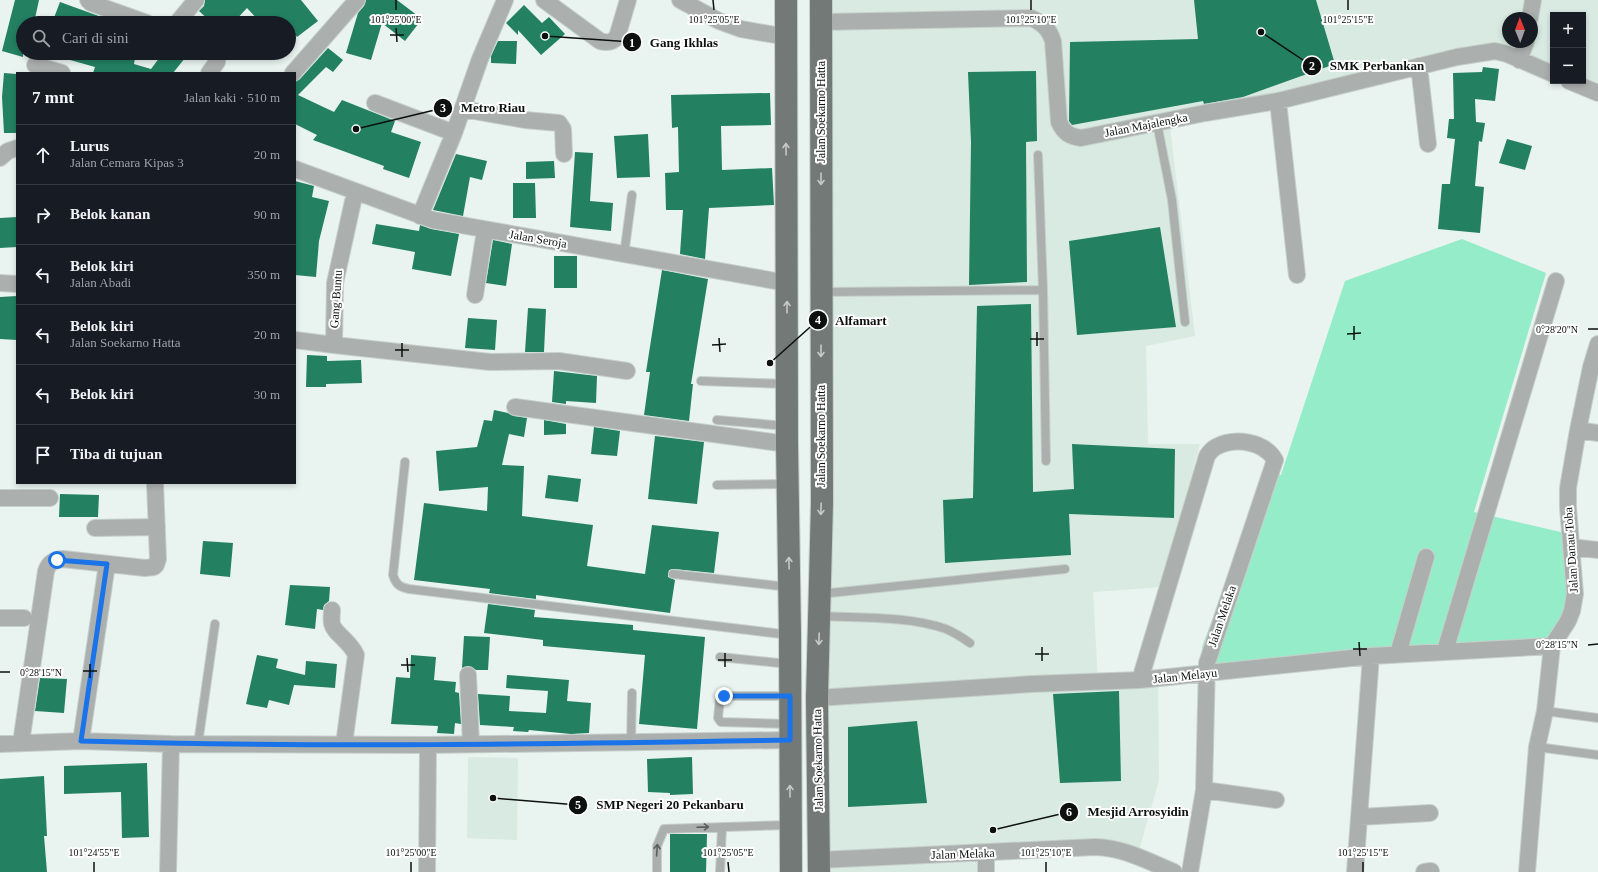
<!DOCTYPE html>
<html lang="id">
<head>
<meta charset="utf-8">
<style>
	body { margin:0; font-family:"Times New Roman",serif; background:#20242c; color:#f1f3f6 }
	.controls { position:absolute; right:12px; top:12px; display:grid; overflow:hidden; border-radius:0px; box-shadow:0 2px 6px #0003 }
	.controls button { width:36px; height:36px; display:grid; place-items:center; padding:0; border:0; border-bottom:1px solid #363941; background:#171b24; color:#f1f3f6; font:20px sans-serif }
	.compass { position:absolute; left:1502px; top:12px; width:36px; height:36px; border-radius:50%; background:#171b24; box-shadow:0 2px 6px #0003; rotate:359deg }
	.stop { position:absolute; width:12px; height:12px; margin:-9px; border:3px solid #1a73e8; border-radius:50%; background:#fff }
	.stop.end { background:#1a73e8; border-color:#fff; box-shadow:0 1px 4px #0008 }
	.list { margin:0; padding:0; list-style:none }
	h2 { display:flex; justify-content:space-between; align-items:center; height:52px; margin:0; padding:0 16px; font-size:17px }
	h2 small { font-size:13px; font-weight:400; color:#9ea1a6 }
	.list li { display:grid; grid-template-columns:26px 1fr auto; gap:12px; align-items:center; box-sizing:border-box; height:60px; padding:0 16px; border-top:1px solid #363941 }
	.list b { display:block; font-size:15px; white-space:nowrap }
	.list p { margin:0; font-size:13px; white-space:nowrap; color:#9ea1a6 }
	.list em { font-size:13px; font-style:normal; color:#9ea1a6 }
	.icon { flex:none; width:22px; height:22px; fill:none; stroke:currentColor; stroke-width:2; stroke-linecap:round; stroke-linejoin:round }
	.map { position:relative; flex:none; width:1598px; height:872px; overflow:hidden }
	.search { position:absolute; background:#171b24; box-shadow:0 2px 6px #0003; left:16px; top:16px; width:280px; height:44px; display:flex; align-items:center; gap:10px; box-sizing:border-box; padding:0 14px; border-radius:22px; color:#9ea1a6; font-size:15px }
	.panel { position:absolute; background:#171b24; box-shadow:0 2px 6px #0003; left:16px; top:72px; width:280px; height:412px; border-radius:0px }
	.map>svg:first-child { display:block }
	.built { fill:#d8eae2; fill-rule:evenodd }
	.green { fill:#94ecc8 }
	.building { fill:#238162 }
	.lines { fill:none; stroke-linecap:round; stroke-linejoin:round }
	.service-casing { stroke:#c6cfcb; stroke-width:10 }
	.minor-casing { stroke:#c6cfcb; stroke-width:18 }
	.primary-casing { stroke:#c6cfcb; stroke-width:24 }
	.service { stroke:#abb0ae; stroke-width:8 }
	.minor { stroke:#abb0ae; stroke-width:16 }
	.primary { stroke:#727976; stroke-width:22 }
	.oneway { stroke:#c7c9c8 }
	.oneway2 { stroke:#5c605e }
	.route { stroke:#1a73e8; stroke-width:5 }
	.ticks { fill:none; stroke:#0c100e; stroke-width:1.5 }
	.labels { text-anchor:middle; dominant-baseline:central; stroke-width:4; stroke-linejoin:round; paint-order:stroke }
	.street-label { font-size:12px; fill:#0c100e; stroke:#fff }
	.ticks-label { font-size:10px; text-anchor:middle; fill:#0c100e; stroke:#fff; stroke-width:4; stroke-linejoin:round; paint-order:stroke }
	.leader { fill:none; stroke:#0c100e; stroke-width:1.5 }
	.callout-dot { fill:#0c100e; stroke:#fff; stroke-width:1.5 }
	.mark-label { font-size:12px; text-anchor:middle; font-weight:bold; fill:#fff }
	.callout-label { font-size:13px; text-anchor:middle; font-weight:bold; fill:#0c100e; stroke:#fff; stroke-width:4; stroke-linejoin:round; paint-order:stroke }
</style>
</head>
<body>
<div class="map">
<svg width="1598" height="872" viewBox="0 0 1598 872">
	<rect width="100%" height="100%" fill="#e9f3ef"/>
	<!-- built -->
	<path class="built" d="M825,0h773v87l-15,-6v-66h-30v52l-40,-18 -23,-6 -34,6 -287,69 26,218 -49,10 2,98h52l-38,143 -69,5 5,89 60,-4 1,103 -21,74 -157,-2 1,20h-152zM1508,18h24v24h-24z
		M468,757l50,1 -1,82 -50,-2z"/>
	<!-- green -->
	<path class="green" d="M1462,239l84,34 -72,239 91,21 5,76 -19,32 -349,31v-25l65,-174 14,2 64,-194z"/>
	<!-- building -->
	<path class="building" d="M15,0h24l-5,23h-11v34l-21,-6z
		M205,0h96l17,21 -21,16 -8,-10v-4h-28l-14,-15 -14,15h-21l-13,-12 5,-5z
		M366,0h31l25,19 -17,22 -23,-18 -11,37 -25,-7 12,-40 6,-7z
		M1194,0h122l19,64 -92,33 -39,7 -1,-3 -131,24 -3,-4 1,-79 128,-3z
		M60,2l58,21h-66z
		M524,5l18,18 7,-6 16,17 -24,21 -23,-25v5l-12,-12z
		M498,41h19l-1,23 -25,-1v-7z
		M328,48l15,12 -10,12 -7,-5 -28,28 36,17 8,-12 53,21 -4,11 30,10 -12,36 -26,-9 1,-3 -71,-26 4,-5 -22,-11v-42l5,-3z
		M57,53h58l20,5 -1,6 17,5 12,-16h26l-16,20h-80l2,-6 -39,-11z
		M1483,67l16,2 -4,32 -20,-2 1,23 9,1 -3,19 -3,-1 -4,45 9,1 -4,46 -42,-4 4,-45h8l5,-45 -8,-1 2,-19h5l-1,-46 29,-1z
		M1036,71l1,70 -11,1 1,140 -58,3 2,-143 -3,-70z
		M4,73l13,1v59h-13l-2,-36z
		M770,93l1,32 -50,1 1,44 50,-2 2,37 -65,3 -4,51 -25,-5 3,-44h-17l-1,-37 14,-1 -1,-45 -6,1 -1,-33z
		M648,134l2,43 -33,1 -3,-42z
		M1507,139l25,7 -7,24 -26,-7z
		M575,152l18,1 -3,48 23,2 -2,28 -41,-4z
		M456,154l31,7 -5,19 -12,-3 -7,39 -30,-6z
		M554,161l1,17 -29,1v-17z
		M295,181l19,5 -2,11 17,4 -10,40 -3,36 -21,-2z
		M513,183h22l1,35h-23z
		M17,217v30l-17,1v-30z
		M376,224l43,7 1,-6 11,4 28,5 -8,42 -39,-7 3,-17 -43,-8z
		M1160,227l16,100 -99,8 -8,-94z
		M493,240l19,4 -6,42 -20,-3z
		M554,256h23v32h-23z
		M662,270l46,9 -17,105h2l-4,37 -45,-6 6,-43h-4z
		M17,296v44l-17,-1v-42z
		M1031,304l2,188 41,-3 -2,-45 103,5 -1,69 -105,-4 2,41 -126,8 -2,-63 30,-2 4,-192z
		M528,308l18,1 -2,43h-19z
		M468,318l29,2 -2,30 -30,-2z
		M307,355l20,1v5l34,-1 1,23 -36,1v3h-20z
		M554,371l43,5 -1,27 -30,-2v3l-14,-2z
		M494,410l14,3 6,3 13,2 -3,19 -15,-3 -7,31 22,1 -2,50 71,9 -6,41 58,8 7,-49 67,7 -5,41 -40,-4 -5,1 -1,7 7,3 -5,33 -134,-18v4l-47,-6 1,-4 -76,-9 10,-77 63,8 1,-24 -49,4 -3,-40 41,-4 7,-27 8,1z
		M544,420l22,4v10l-22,1z
		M594,427l26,4 -3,25 -26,-2z
		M655,436l49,6 -7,62 -49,-5z
		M548,475l33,4 -3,23 -33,-4z
		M60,494l39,1 -1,22h-39z
		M203,541l30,2 -3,34 -30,-3z
		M290,585l40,2 -1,14 -5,4 -1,5 -6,-1 -2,20 -30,-4z
		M488,604l47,6 -1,7 99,8v5l72,7 -8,92 -58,-5 6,-69 -102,-9v-6l-59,-7z
		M464,636l26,1 -2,33h-12l-8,-4 -6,2z
		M257,655l21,4 -2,9 29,7 1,-14 31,3 -2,24 -41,-3 -5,20 -20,-5 -2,8 -21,-4z
		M411,655l25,2 -2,23 22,2 -1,10 4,1 2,31 -6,-1 -1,11 -17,-1 1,-7 -47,-2 5,-47 14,1z
		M507,675l62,5 -2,21 24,2 -2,30 -18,1 -42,-4 -1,2 -15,-1 1,-4 -34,-2 -2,-31 32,2 -1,15 37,2 2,-22 -42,-3z
		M40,678l27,1 -3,34 -29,-2z
		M1119,691l2,90 -61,2 -7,-89z
		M917,721l10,82 -79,4v-80z
		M692,757l1,37 -23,1v-2l-22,-1 -1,-33z
		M147,763l2,74 -27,1 -1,-46 -57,2v-28z
		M44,776l3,60h-3l3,36h-47v-93z
		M670,834h37l-1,38h-36z"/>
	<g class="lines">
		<defs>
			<path id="service" d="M1157,123l15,77 13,122
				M624,255l8,-60
				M1043,290l3,171
				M823,292l220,-2 -5,-135
				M701,381l86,3
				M717,420l69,6
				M405,462l-12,113c3,10 7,12 16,14l381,46
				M717,485l69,-1
				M673,574l115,13
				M820,594l245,-25
				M821,616c39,2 89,0 125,13 9,4 17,9 24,14
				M720,657l69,7
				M1545,711l53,7
				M789,724l-68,-2 -3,-4 2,-20 4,-2h66
				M631,743l1,-50
				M198,744l17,-120
				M1537,747l61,8
				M657,872v-26l7,-17 125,-4
				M720,872l2,-45"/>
			<path id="minor" d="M88,0l3,3 56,20
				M544,0l56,41c7,2 12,2 17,-4l11,-37
				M680,0l39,21 22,8 45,8
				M1530,18l3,-18
				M821,22l210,-4c12,5 18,11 22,23l6,81c5,11 10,14 22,16l124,-25 73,-12 179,-44 38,-6 12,3 46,20
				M177,23l19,-23
				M1519,60l7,-18
				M35,65l27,8
				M1419,66l9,78
				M209,73l8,-11 1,-9
				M293,73l64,-73
				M1569,81l29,12
				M1278,101l19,174
				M375,103l79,30
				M463,109l62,11 34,3 4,6 1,25
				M0,158l8,-7 9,-3
				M295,169l138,51 354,63
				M420,216l34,-83 26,-74 25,-59
				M0,283l17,1
				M475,295l10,-65
				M295,340l39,5 1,-62 20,-91
				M334,345l156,17 69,-1 68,10
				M515,407l272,37
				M1578,430l20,3
				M0,498h50
				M95,528l62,-1
				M1571,547l27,3
				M332,610c0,4 -1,9 0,14 2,9 19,18 24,31l-12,89
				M0,618h24
				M1445,651l111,-370
				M1398,654l28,-97
				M468,675l3,69
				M1140,680l67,-224c2,-3 5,-7 9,-9 19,-10 48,-6 59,13l-68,203 -3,127 -14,82
				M817,698l215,-14 108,-4 231,-24 181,-10
				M81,741l26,-177
				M21,743l25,-172c3,-9 8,-11 17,-12l82,9 9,-1 2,-2 2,-6 -3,-76
				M0,744l81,-3 90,3 257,1 362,-5
				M1204,790l72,10
				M1359,817l71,-4
				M986,853v19
				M819,860l276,-13c30,1 52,14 79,25
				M168,872l3,-128
				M427,872l1,-127
				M1355,872l16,-216
				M1424,872l7,-1
				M1527,872l10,-125 8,-36 7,-65 16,-25 4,-10 3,-17 -7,-87v-19l10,-58 13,-63 7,-23"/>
			<path id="primary" d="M786,0l1,444 3,191 1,237
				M819,872l-2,-174 5,-195 -1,-503"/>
		</defs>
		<!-- service casing -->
		<use href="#service" class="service-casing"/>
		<!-- minor casing -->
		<use href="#minor" class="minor-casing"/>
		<!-- primary casing -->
		<use href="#primary" class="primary-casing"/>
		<!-- service -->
		<use href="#service" class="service"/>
		<!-- minor -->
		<use href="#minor" class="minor"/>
		<!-- primary -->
		<use href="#primary" class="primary"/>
	</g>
	<!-- one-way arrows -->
	<defs><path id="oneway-shaft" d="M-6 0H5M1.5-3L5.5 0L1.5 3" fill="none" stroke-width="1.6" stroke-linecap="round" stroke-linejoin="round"/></defs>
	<g class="oneway">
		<use href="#oneway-shaft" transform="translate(786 149) rotate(-91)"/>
		<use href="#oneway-shaft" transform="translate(821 179) rotate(90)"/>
		<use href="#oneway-shaft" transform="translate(787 307) rotate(-90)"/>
		<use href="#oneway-shaft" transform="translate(821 351) rotate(90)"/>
		<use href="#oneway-shaft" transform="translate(821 509) rotate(92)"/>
		<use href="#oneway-shaft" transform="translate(789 563) rotate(-91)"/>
		<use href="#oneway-shaft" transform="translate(819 639) rotate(92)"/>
		<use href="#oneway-shaft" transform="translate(790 791) rotate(-90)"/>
	</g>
	<g class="oneway2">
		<use href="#oneway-shaft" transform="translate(703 827) rotate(-2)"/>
		<use href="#oneway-shaft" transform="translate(657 850) rotate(-86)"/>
	</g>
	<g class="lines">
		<!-- route -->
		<path class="route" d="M57,560l50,4 -26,177c236,7 473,3 709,-1v-44h-66"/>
	</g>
	<!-- ticks -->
	<path class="ticks" d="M396,0v10M713,0l1,10M1031,0v10M1348,0v10M396,28l1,14M390,35h14M1354,326v14M1588,329h10M1037,332v14M1347,334l14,-1M719,338l1,14M1030,339h14M402,343v14M712,345l14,-1M395,350h14M1359,642l1,14M1588,645l10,-1M1042,647v14M1353,649h14M725,653v14M1035,654h14M407,658l1,14M718,660h14M90,664v14M401,665h14M83,671h14M0,672h10M94,862v10M411,862v10M728,862l1,10M1046,862v10M1363,862v10"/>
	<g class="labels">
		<!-- street labels -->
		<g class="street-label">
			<text transform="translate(821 112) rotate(-90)">Jalan Soekarno Hatta</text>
			<text transform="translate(1146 125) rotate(-11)">Jalan Majalengka</text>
			<text transform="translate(538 239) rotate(10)">Jalan Seroja</text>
			<text transform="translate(336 299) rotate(-86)">Gang Buntu</text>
			<text transform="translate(821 436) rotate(-90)">Jalan Soekarno Hatta</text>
			<text transform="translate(1571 550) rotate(-94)">Jalan Danau Toba</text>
			<text transform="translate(1222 616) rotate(-71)">Jalan Melaka</text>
			<text transform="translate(1185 676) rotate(-6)">Jalan Melayu</text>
			<text transform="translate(818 760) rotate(-91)">Jalan Soekarno Hatta</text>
			<text transform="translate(963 854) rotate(-2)">Jalan Melaka</text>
		</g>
	</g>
	<g class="ticks-label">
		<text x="396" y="23">101°25'00"E</text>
		<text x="714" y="23">101°25'05"E</text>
		<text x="1031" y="23">101°25'10"E</text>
		<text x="1348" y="23">101°25'15"E</text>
		<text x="1557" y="333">0°28'20"N</text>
		<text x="1557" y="648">0°28'15"N</text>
		<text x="41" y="676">0°28'15"N</text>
		<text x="94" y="856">101°24'55"E</text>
		<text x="411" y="856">101°25'00"E</text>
		<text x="728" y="856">101°25'05"E</text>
		<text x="1046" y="856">101°25'10"E</text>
		<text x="1363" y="856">101°25'15"E</text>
	</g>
	<!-- callouts -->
	<path class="leader" d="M545 36L632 42M1261 32L1312 66M356 129L443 108M770 363L818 320M493 798L578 805M993 830L1069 812"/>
	<g class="callout-dot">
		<circle cx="545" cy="36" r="4"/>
		<circle cx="1261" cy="32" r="4"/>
		<circle cx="356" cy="129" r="4"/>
		<circle cx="770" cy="363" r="4"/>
		<circle cx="493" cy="798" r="4"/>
		<circle cx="993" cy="830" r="4"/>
		<circle cx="632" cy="42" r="10"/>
		<circle cx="1312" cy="66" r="10"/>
		<circle cx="443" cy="108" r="10"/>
		<circle cx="818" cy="320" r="10"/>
		<circle cx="578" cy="805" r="10"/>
		<circle cx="1069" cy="812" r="10"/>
	</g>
	<g class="mark-label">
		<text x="632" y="47">1</text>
		<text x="1312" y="70">2</text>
		<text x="443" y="112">3</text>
		<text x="818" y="324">4</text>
		<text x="578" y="809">5</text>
		<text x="1069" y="816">6</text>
	</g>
	<g class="callout-label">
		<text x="684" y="47">Gang Ikhlas</text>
		<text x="1377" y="70">SMK Perbankan</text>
		<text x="493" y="112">Metro Riau</text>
		<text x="861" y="325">Alfamart</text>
		<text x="670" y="809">SMP Negeri 20 Pekanbaru</text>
		<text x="1138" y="816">Mesjid Arrosyidin</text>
	</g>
</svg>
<div class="controls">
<button>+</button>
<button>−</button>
</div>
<svg class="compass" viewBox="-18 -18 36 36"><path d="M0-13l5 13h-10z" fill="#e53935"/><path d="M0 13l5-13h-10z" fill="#9ea1a6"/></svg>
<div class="stop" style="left:57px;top:560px"></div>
<div class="stop end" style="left:724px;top:696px"></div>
<div class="search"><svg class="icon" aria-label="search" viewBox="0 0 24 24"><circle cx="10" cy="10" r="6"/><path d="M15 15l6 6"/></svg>Cari di sini</div>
<section class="panel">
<h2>7 mnt<small>Jalan kaki · 510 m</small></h2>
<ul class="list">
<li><svg class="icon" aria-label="ahead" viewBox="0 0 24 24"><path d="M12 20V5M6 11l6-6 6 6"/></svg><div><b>Lurus</b><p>Jalan Cemara Kipas 3</p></div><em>20 m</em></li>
<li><svg class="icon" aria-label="right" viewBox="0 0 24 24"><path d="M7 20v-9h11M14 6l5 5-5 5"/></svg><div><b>Belok kanan</b></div><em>90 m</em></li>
<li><svg class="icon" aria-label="left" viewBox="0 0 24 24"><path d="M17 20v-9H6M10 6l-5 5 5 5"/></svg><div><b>Belok kiri</b><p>Jalan Abadi</p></div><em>350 m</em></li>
<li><svg class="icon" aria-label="left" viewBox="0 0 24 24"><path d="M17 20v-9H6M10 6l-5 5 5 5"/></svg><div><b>Belok kiri</b><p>Jalan Soekarno Hatta</p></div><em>20 m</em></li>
<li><svg class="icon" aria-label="left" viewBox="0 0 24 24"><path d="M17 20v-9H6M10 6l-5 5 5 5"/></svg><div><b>Belok kiri</b></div><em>30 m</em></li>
<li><svg class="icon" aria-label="arrive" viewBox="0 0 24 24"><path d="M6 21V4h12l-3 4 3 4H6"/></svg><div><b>Tiba di tujuan</b></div></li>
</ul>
</section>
</div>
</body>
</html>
